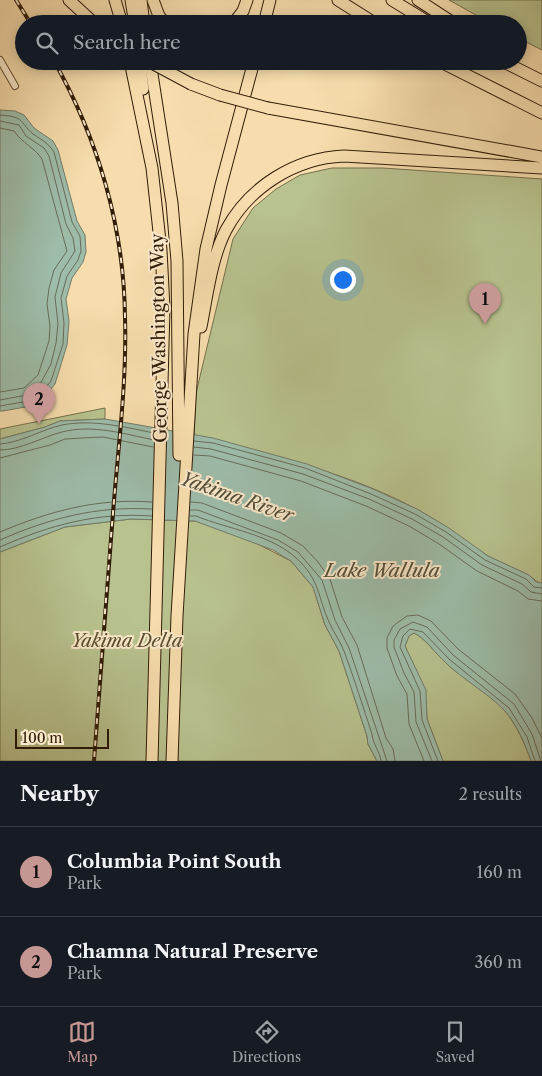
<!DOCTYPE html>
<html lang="en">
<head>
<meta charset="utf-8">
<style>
	body { margin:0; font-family:"Libre Caslon Text",serif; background:#20242c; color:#f1f3f6 }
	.scale { position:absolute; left:15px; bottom:12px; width:94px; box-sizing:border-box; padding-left:5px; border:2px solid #321d09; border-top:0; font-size:14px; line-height:18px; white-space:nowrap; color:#321d09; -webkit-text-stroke:4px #fae9ca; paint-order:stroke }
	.you { position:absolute; left:342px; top:279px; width:18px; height:18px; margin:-12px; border:4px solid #fff; border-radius:50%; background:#1a73e8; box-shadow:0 0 0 8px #1a73e833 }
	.badge { display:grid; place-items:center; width:32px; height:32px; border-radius:50%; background:#c59692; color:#111; font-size:16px; font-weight:700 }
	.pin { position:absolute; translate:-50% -41px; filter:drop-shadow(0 1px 2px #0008) }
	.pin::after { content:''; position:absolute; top:26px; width:18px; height:15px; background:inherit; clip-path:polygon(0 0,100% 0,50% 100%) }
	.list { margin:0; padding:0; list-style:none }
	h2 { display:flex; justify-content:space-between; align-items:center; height:65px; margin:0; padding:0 20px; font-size:21px }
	h2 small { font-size:16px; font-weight:400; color:#9ea1a6 }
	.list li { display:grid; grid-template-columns:32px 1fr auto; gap:15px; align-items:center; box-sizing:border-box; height:90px; padding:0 20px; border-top:1px solid #363941 }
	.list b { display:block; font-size:19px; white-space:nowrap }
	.list p { margin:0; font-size:16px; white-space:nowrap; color:#9ea1a6 }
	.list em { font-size:16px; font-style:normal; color:#9ea1a6 }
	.icon { flex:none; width:28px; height:28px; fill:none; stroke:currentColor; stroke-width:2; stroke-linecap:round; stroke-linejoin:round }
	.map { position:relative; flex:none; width:542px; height:761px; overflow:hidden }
	.search { position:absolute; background:#171b24; box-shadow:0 2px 12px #0003; left:15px; right:15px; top:15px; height:55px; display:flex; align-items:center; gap:12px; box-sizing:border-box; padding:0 18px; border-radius:28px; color:#9ea1a6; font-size:19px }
	.sheet { height:245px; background:#171b24 }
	nav { display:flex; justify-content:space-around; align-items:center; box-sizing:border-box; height:70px; border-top:1px solid #363941; background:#171b24; font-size:14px; color:#9ea1a6 }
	nav a { display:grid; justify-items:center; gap:2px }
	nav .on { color:#c59692 }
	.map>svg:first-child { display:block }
	.green { fill:#b8c28e; stroke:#75704c }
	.water { fill:#9dbca9; stroke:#727c69 }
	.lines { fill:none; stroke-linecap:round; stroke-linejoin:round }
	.shore { stroke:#686c59; stroke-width:1 }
	.street-casing { stroke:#634d32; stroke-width:8 }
	.highway-casing { stroke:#321d09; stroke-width:13 }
	.street { stroke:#fae9ca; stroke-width:6 }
	.highway { stroke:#f7ddad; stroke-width:11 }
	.rail-casing { stroke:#321d09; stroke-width:4 }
	.rail { stroke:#fae9ca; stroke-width:2; stroke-dasharray:5.5; stroke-linecap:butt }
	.highway-bridge-casing { stroke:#321d09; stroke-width:13; stroke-linecap:butt }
	.highway-bridge { stroke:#f7ddad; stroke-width:11 }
	.labels { text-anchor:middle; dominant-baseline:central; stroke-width:4; stroke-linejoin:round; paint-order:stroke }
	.street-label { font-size:18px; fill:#321d09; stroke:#fae9ca }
	.park-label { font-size:18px; font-style:italic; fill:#5a4f31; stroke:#fae9ca }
	.water-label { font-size:19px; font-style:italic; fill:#524d39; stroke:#fae9ca }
</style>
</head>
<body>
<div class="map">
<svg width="542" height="761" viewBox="0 0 542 761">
	<rect width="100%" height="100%" fill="#f7ddad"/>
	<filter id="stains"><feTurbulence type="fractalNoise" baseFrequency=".004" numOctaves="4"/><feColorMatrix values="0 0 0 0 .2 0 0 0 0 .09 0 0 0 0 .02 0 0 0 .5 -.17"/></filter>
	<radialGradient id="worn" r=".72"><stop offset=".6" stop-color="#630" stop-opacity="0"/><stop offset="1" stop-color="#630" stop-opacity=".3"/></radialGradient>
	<!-- green -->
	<path class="green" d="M449,0h93v50l-24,-12v-14h-26z
		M332,168h51l159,11v404c-7,-1 -9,-6 -16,-9 -12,-6 -26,-11 -38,-18 -24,-14 -45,-33 -70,-46 -70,-38 -147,-55 -224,-74l2,-43 37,-154 20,-31 23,-19 24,-14z
		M105,408v11l-45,2 -15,6 -45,12v-10z
		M131,519l64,2 49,16 47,24 22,26 12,38 14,26 28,85 1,8 9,17h-377v-209l65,-25z
		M414,633c10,4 22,21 31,29 18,18 46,30 62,51 10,14 18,31 24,48h-88l-16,-42 -2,-29 -20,-44 4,-11z"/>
	<!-- water -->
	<path class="water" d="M0,110l15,1 9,4 10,13 19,13 5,9 19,71 8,14 1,17 -3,10 -11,16 -6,21 3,22 -2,24 -12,39 -9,11 -15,11 -28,5h-3z
		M105,419l108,19 94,26 66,25 44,20 32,19 39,28 41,19 7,7 6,1v178h-11c-6,-17 -14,-37 -27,-51 -17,-18 -41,-30 -59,-48 -9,-8 -21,-25 -31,-29l-5,3 -4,10 21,44 1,29 16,42h-66l-9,-17 -1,-8 -28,-85 -14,-26 -12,-38 -22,-26 -18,-11 -78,-29 -64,-2 -66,8 -65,25v-113l45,-12 15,-6z"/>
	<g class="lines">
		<!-- shore -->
		<path class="shore" d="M0,115c26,2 18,6 33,19 9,6 15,9 21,18l18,70 8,14 1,15 -3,9 -11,16 -6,22 3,25 -1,21 -12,37 -8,10 -14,10 -29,5
			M0,121l19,4 7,11 18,12 5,8 17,68 7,14 2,13 -14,22 -6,24 3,27 -2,19 -5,21 -12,22 -12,9 -27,5
			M0,128l14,3c8,12 21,17 28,28l25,92 -13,19 -5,18 -2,16 3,22 -1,15 -11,34 -14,13 -24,4
			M194,441l19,2 92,25 66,26 44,20 31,18 39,28 41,19 8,8 8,1
			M0,444c20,-1 43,-15 62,-19 31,-6 62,2 92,8
			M194,447l17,2 92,25 66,25 43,20 31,18 39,28 40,19 9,8 11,2
			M0,450c21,0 42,-13 62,-18 30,-8 63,2 92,8
			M194,455l16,1 91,25 65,25 43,20 30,18 38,27 41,20 10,8 14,2
			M0,458l50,-13 15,-6 17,-1 21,-1 50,10
			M191,502l11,1 79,30 22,13 15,16 12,17 12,38 15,28 29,93 7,11 2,12
			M190,510h8l80,30 20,12 24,28 13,40 14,28 38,113
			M190,516h6c32,13 73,18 99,41 26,23 22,40 35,67 4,9 10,17 14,27 10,27 19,56 28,83 1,11 8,17 9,27
			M0,532c50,-21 97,-34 152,-30
			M0,540c50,-22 96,-34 152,-31
			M0,547c50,-22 97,-35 152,-31
			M424,761l-15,-37 -2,-30 -10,-18 -10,-28v-10l6,-12 14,-10 11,-1 13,6 27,28 57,45 17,24 10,20
			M432,761l-16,-39 -2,-30 -10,-19 -10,-26v-7l6,-11 13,-7 14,5 26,28 61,49 18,30 9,27
			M438,761l-16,-41 -2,-29 -20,-44 3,-11 7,-7 13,3 26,27 60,49 18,29 8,24"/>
		<defs>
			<path id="street" d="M0,60l15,26"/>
			<path id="highway" d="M69,0l26,24
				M115,0l7,24
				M131,0l4,24
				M141,0l3,24
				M153,0l6,16 7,8
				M338,0l38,24
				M392,0l39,24
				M418,0l37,24
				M233,24l10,-13 4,-11
				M264,24l6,-24
				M130,61l22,107 9,82 3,58 -12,453
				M139,61l4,28
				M150,61l22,142 5,58 2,194
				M439,61l103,52
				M502,61l40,20
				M191,84l29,11
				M268,108l274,49
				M201,327c6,-30 10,-68 25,-97 23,-43 69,-72 118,-74l198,12
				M172,761l5,-145 17,-282 12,-85 15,-64 33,-124"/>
		</defs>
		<!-- street casing -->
		<use href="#street" class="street-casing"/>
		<!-- highway casing -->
		<use href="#highway" class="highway-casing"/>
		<!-- street -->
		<use href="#street" class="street"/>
		<!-- highway -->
		<use href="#highway" class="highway"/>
		<defs>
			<path id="rail" d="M16,0l15,24
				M54,61c44,78 70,166 71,256 2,65 -7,131 -12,196 -7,82 -13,165 -19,248"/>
		</defs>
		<!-- rail casing -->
		<use href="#rail" class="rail-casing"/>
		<!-- rail -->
		<use href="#rail" class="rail"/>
		<defs>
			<path id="highway-bridge" d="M148,61l43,23
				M220,95l48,13"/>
		</defs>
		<!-- highway-bridge casing -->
		<use href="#highway-bridge" class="highway-bridge-casing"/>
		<!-- highway-bridge -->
		<use href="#highway-bridge" class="highway-bridge"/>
	</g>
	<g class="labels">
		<!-- street labels -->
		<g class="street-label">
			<text transform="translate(159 338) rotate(-91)">George Washington Way</text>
		</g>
		<!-- park labels -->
		<g class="park-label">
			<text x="127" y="641">Yakima Delta</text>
		</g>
		<!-- water labels -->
		<g class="water-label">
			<text transform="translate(237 497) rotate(19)">Yakima River</text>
			<text x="382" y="570">Lake Wallula</text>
		</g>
	</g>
	<rect width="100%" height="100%" filter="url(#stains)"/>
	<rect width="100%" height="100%" fill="url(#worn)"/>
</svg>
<div class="scale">100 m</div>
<div class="you"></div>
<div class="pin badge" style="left:485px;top:324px">1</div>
<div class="pin badge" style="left:39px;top:424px">2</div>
<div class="search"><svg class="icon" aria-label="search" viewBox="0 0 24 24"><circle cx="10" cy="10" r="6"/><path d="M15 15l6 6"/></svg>Search here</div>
</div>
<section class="sheet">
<h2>Nearby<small>2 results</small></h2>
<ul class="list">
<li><span class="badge">1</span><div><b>Columbia Point South</b><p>Park</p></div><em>160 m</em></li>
<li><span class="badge">2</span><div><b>Chamna Natural Preserve</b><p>Park</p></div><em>360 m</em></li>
</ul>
</section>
<nav>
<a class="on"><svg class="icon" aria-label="map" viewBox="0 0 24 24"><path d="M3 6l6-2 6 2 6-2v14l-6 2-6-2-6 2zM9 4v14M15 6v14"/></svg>Map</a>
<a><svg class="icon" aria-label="directions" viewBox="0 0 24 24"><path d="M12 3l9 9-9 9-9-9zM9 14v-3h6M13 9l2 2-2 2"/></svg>Directions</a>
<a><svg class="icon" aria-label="saved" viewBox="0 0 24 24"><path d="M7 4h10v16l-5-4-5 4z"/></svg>Saved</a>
</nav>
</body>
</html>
